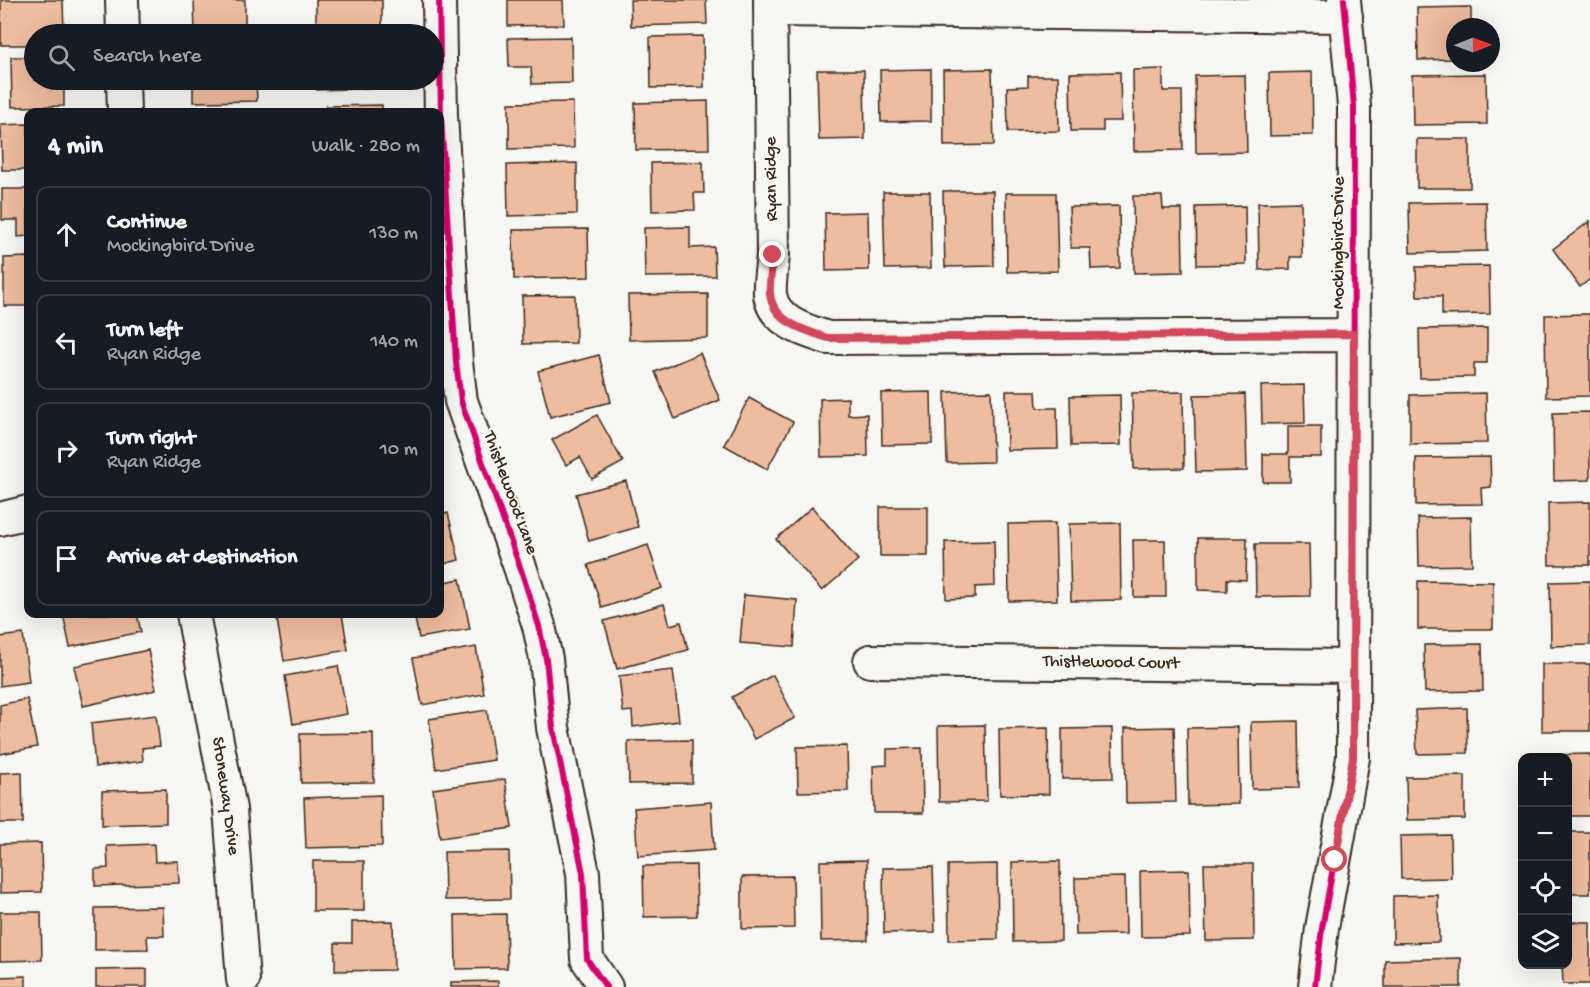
<!DOCTYPE html>
<html lang="en">
<head>
<meta charset="utf-8">
<style>
	body { margin:0; font-family:"Gochi Hand",sans-serif; background:#20242c; color:#f1f3f6 }
	.controls { position:absolute; right:18px; bottom:18px; display:grid; overflow:hidden; border-radius:12px; box-shadow:0 6px 24px #0002 }
	.controls button { width:54px; height:54px; display:grid; place-items:center; padding:0; border:0; border-bottom:2px solid #363941; background:#171b24; color:#f1f3f6; font:30px sans-serif }
	.compass { position:absolute; left:1446px; top:18px; width:54px; height:54px; border-radius:50%; background:#171b24; box-shadow:0 6px 24px #0002; rotate:89deg }
	.stop { position:absolute; width:18px; height:18px; margin:-14px; border:4px solid #d1495b; border-radius:50%; background:#fff }
	.stop.end { background:#d1495b; border-color:#fff; box-shadow:0 2px 6px #0008 }
	.list { margin:0; padding:0; list-style:none }
	h2 { display:flex; justify-content:space-between; align-items:center; height:78px; margin:0; padding:0 24px; font-size:26px }
	h2 small { font-size:20px; font-weight:400; color:#9ea1a6 }
	.list li { display:grid; grid-template-columns:39px 1fr auto; gap:18px; align-items:center; box-sizing:border-box; height:96px; margin:0 12px 12px; padding:0 12px; border:2px solid #363941; border-radius:12px }
	.list b { display:block; font-size:22px; white-space:nowrap }
	.list p { margin:0; font-size:20px; white-space:nowrap; color:#9ea1a6 }
	.list em { font-size:20px; font-style:normal; color:#9ea1a6 }
	.icon { flex:none; width:33px; height:33px; fill:none; stroke:currentColor; stroke-width:2; stroke-linecap:round; stroke-linejoin:round }
	.map { position:relative; flex:none; width:1590px; height:987px; overflow:hidden }
	.search { position:absolute; background:#171b24; box-shadow:0 6px 24px #0002; left:24px; top:24px; width:420px; height:66px; display:flex; align-items:center; gap:15px; box-sizing:border-box; padding:0 21px; border-radius:33px; color:#9ea1a6; font-size:22px }
	.panel { position:absolute; background:#171b24; box-shadow:0 6px 24px #0002; left:24px; top:108px; width:420px; height:510px; border-radius:12px }
	.map>svg:first-child { display:block }
	.building { fill:#eebc9f; stroke:#3b2a1e; stroke-width:1.5 }
	.lines { fill:none; stroke-linecap:round; stroke-linejoin:round }
	.minor-casing { stroke:#3b2a1e; stroke-width:36 }
	.minor { stroke:#f6f6f2; stroke-width:32 }
	.cycleway-casing { stroke:#f6f6f2; stroke-width:10 }
	.cycleway { stroke:#d6006c; stroke-width:6 }
	.route { stroke:#d1495b; stroke-width:8 }
	.labels { text-anchor:middle; dominant-baseline:central; stroke-width:4.5; stroke-linejoin:round; paint-order:stroke }
	.street-label { font-size:18px; fill:#3b2a1e; stroke:#f6f6f2 }
</style>
</head>
<body>
<div class="map">
<svg width="1590" height="987" viewBox="0 0 1590 987">
	<rect width="100%" height="100%" fill="#f6f6f2"/>
	<filter id="ink" filterUnits="userSpaceOnUse"><feTurbulence type="fractalNoise" baseFrequency=".0167" numOctaves="2"/><feDisplacementMap in="SourceGraphic" scale="12" xChannelSelector="R" yChannelSelector="G"/><feConvolveMatrix kernelMatrix="1 2 1 2 8 2 1 2 1" color-interpolation-filters="sRGB"/></filter>
	<g filter="url(#ink)">
		<!-- building -->
		<path class="building" d="M1,0h62l1,34h-30v11h-33z
			M194,0h51v34h-50z
			M316,0h66v28l-66,1z
			M508,0h55l1,25 -56,1z
			M630,0h76l1,24 -76,2z
			M1471,7v20h-16v32l-37,1 -1,-52z
			M703,36l1,51 -53,1 -1,-51z
			M571,37l1,46 -40,1 -1,-17h-22l-1,-29z
			M11,57h23v23h30v26l-52,1z
			M931,69v52l-50,1 -1,-52z
			M992,69l2,76 -50,1 -1,-76z
			M1163,69v22h19l1,59 -49,1 -1,-81z
			M817,70h47l1,69 -46,1z
			M1120,72l1,49h-18v10h-32l-1,-58z
			M1312,72l1,63 -43,1 -1,-63z
			M1486,74l1,50 -74,1 -1,-50z
			M1245,75l2,77 -51,1 -1,-77z
			M1028,76h30l1,55 -51,1 -1,-45 21,-1z
			M193,80h63l1,21 -64,1z
			M317,80h66v8l-66,2z
			M708,101l1,48 -73,1 -1,-47z
			M573,102l1,46 -65,1v-46z
			M382,105v7h-56v-6z
			M28,124v46h-26l-1,-45z
			M1417,139h53v49h-53z
			M703,162l1,31h-10l1,17 -43,1 -1,-48z
			M577,163v51l-69,2 -1,-51z
			M2,189h26v47l-10,1v-17h-16z
			M943,191h50l1,75 -49,1z
			M883,192h47l1,76 -46,1z
			M1006,193h50l2,78 -51,1z
			M1133,196h29l1,13h19l1,63 -49,1z
			M1301,202l1,55h-12v12l-31,1 -1,-67z
			M1486,202l1,49 -77,2 -1,-50z
			M1119,206l1,62 -29,1 -1,-21h-19l-2,-41z
			M1245,206l1,58 -49,1 -1,-58z
			M868,212l1,58 -43,1 -1,-58z
			M1590,221v58l-10,8 -27,-38z
			M690,227v21l24,-1 1,29 -70,1 -1,-49z
			M588,229l1,48 -75,2 -1,-49z
			M28,257v49h-24v-48z
			M1489,266l1,48 -48,1v-19h-25l-1,-29z
			M708,294v44l-79,2 -1,-45z
			M575,295l1,48 -53,1 -1,-48z
			M1590,314v82l-44,1 -1,-82z
			M1487,328v35h-13v14l-54,1 -1,-49z
			M700,353l20,47 -45,19 -20,-47z
			M599,355l12,47 -61,15 -12,-46z
			M1304,385l1,38 -43,1 -1,-38z
			M991,391l2,71 -46,1 -2,-71z
			M1006,391h30l1,17h20l1,41 -51,1z
			M931,392l1,52 -50,1 -1,-52z
			M1183,392l1,76 -50,1 -2,-76z
			M1486,393l1,50 -77,1v-49z
			M1245,394l2,77 -51,1 -2,-77z
			M1120,395l1,50 -50,1 -1,-50z
			M749,398l44,24 -26,47 -43,-24z
			M848,398v17l19,-1 1,42 -47,1 -1,-58z
			M1590,412v68l-36,1 -1,-68z
			M597,415l26,47 -31,17 -12,-22 -14,8 -14,-25z
			M1288,426h33v31h-31v25h-27v-28h25z
			M1490,457l1,30 -10,1 1,16 -66,1v-47z
			M626,481l12,46 -49,14 -13,-47z
			M1590,502v63h-41l-1,-62z
			M812,507l46,53 -36,31 -46,-52z
			M880,507h48v49h-48z
			M448,513l11,47 -19,5v-50z
			M1471,517l1,48 -53,1 -1,-48z
			M1055,523l2,77 -48,1 -1,-77z
			M1120,523l1,77 -50,1 -2,-77z
			M1198,538h49l-1,42 -19,-1v12l-29,-1z
			M1133,540h32l1,57h-32z
			M994,541l1,45 -20,1v11l-29,1 -1,-57z
			M1255,544h54l1,52 -54,1z
			M648,545l14,43 -60,20 -14,-43z
			M460,579l10,50 -51,9 -5,-24h26v-31z
			M1418,581l75,1v47h-75z
			M1590,581v64l-39,1 -1,-64z
			M744,595l53,5 -3,47 -54,-4z
			M664,604l6,21 11,-3 7,28 -71,19 -13,-48z
			M63,614h74l4,18 -71,15z
			M276,614h66l6,36 -64,11z
			M23,634l6,48 -29,4v-49z
			M1482,644l1,47 -58,1 -1,-47z
			M476,647l8,47 -62,11 -9,-47z
			M148,650l8,40 -73,16 -9,-40z
			M1542,664h48v67h-48z
			M338,666l9,48 -54,10 -8,-48z
			M673,670l6,51 -46,6 -1,-16 -9,1 -4,-36z
			M773,675l22,43 -41,21 -22,-42z
			M27,699l10,48 -37,7v-49z
			M1467,708l1,45 -51,1 -2,-44z
			M487,710l7,50 -58,9 -7,-50z
			M156,715l4,31 -18,2 1,13 -48,6 -4,-44z
			M1298,721l1,67 -47,1 -1,-67z
			M985,725l2,76 -48,1 -1,-76z
			M1174,727l2,75 -50,1 -1,-75z
			M1238,727l1,77 -51,1 -1,-77z
			M1048,728l1,66 -49,1 -1,-66z
			M1112,728l1,50 -51,1v-50z
			M373,733l1,49 -73,1 -1,-49z
			M692,740v43l-63,1 -1,-43z
			M847,746l1,45 -50,1 -1,-45z
			M922,748l1,65h-49l-1,-47 14,-1v-16z
			M1590,754v62h-22v-58h-23v-3z
			M22,772l1,51h-23v-50z
			M1465,776v43l-58,1 -1,-43z
			M505,779l7,49 -72,10 -7,-49z
			M166,789v34l-64,2v-34z
			M381,795l1,51 -76,2 -2,-50z
			M711,802l3,48 -76,6 -4,-48z
			M1568,832h22v62h-22z
			M1450,835l1,43 -50,1 -1,-43z
			M41,843l1,49 -42,1v-49z
			M154,844l1,18 23,-1 1,22 -84,3v-17l13,-1 -1,-22z
			M509,851l1,48 -65,1 -1,-48z
			M867,860l1,80 -47,1 -1,-80z
			M313,861h51v50h-51z
			M1060,861l1,80 -48,1 -1,-80z
			M997,864l1,75 -49,1 -1,-75z
			M1204,864h49l1,76 -48,1z
			M696,865l1,51 -53,1 -1,-51z
			M933,867l2,65 -51,1 -1,-65z
			M1189,870l1,66 -49,1 -1,-66z
			M793,876l1,52 -52,1v-52z
			M1125,877l1,57 -50,1 -1,-57z
			M1438,895l1,47 -46,1v-47z
			M163,907l1,29h-17l1,13 -53,1v-42z
			M0,912h41l1,48 -42,1z
			M506,914l1,54 -51,1 -1,-54z
			M393,921l1,49 -59,1v-28h17v-21z
			M1568,922h22v62h-27l-1,-20h6z
			M1461,958v29h-76v-27z
			M147,969v18h-51v-17z
			M26,976v11h-26v-10z
			M498,981v6h-47v-5z"/>
		<g class="lines">
			<defs>
				<path id="minor" d="M122,0l1,34
					M439,0l2,116 15,246 5,39 60,169 18,56 7,33 7,69 30,145 4,86 19,28
					M770,0l3,255c-1,13 -4,27 -3,39 3,28 36,37 58,44l526,-3
					M770,10l576,6
					M123,80l1,32
					M0,519l28,-7
					M193,614l37,195 13,171
					M870,661l483,5
					M1315,987l7,-59 31,-170 1,-652 -10,-106"/>
			</defs>
			<!-- minor casing -->
			<use href="#minor" class="minor-casing"/>
			<!-- minor -->
			<use href="#minor" class="minor"/>
			<defs>
				<path id="cycleway" d="M439,0l2,116 15,246 5,39 60,169 18,56 7,33 7,69 30,145 4,86 19,28
					M1315,987l7,-59 31,-170 1,-652 -10,-106"/>
			</defs>
			<!-- cycleway casing -->
			<use href="#cycleway" class="cycleway-casing"/>
			<!-- cycleway -->
			<use href="#cycleway" class="cycleway"/>
		</g>
	</g>
	<g class="lines" filter="url(#ink)">
		<!-- route -->
		<path class="route" d="M773,255c-1,13 -4,27 -3,39 3,28 36,37 58,44l526,-4 -1,424 -18,102"/>
	</g>
	<g class="labels">
		<!-- street labels -->
		<g class="street-label">
			<text transform="translate(772 179) rotate(-91)">Ryan Ridge</text>
			<text transform="translate(1339 243) rotate(-90)">Mockingbird Drive</text>
			<text transform="translate(510 493) rotate(70)">Thistlewood Lane</text>
			<text transform="translate(1111 663) rotate(1)">Thistlewood Court</text>
			<text transform="translate(225 796) rotate(82)">Stoneway Drive</text>
		</g>
	</g>
</svg>
<div class="controls">
<button>+</button>
<button>−</button>
<button><svg class="icon" aria-label="locate" viewBox="0 0 24 24"><circle cx="12" cy="12" r="6"/><path d="M12 2v4M12 18v4M2 12h4M18 12h4"/></svg></button>
<button><svg class="icon" aria-label="layers" viewBox="0 0 24 24"><path d="M12 4l9 5-9 5-9-5zM3 14l9 5 9-5"/></svg></button>
</div>
<svg class="compass" viewBox="-18 -18 36 36"><path d="M0-13l5 13h-10z" fill="#e53935"/><path d="M0 13l5-13h-10z" fill="#9ea1a6"/></svg>
<div class="stop" style="left:1335px;top:860px"></div>
<div class="stop end" style="left:773px;top:255px"></div>
<div class="search"><svg class="icon" aria-label="search" viewBox="0 0 24 24"><circle cx="10" cy="10" r="6"/><path d="M15 15l6 6"/></svg>Search here</div>
<section class="panel">
<h2>4 min<small>Walk · 280 m</small></h2>
<ul class="list">
<li><svg class="icon" aria-label="ahead" viewBox="0 0 24 24"><path d="M12 20V5M6 11l6-6 6 6"/></svg><div><b>Continue</b><p>Mockingbird Drive</p></div><em>130 m</em></li>
<li><svg class="icon" aria-label="left" viewBox="0 0 24 24"><path d="M17 20v-9H6M10 6l-5 5 5 5"/></svg><div><b>Turn left</b><p>Ryan Ridge</p></div><em>140 m</em></li>
<li><svg class="icon" aria-label="right" viewBox="0 0 24 24"><path d="M7 20v-9h11M14 6l5 5-5 5"/></svg><div><b>Turn right</b><p>Ryan Ridge</p></div><em>10 m</em></li>
<li><svg class="icon" aria-label="arrive" viewBox="0 0 24 24"><path d="M6 21V4h12l-3 4 3 4H6"/></svg><div><b>Arrive at destination</b></div></li>
</ul>
</section>
</div>
</body>
</html>
